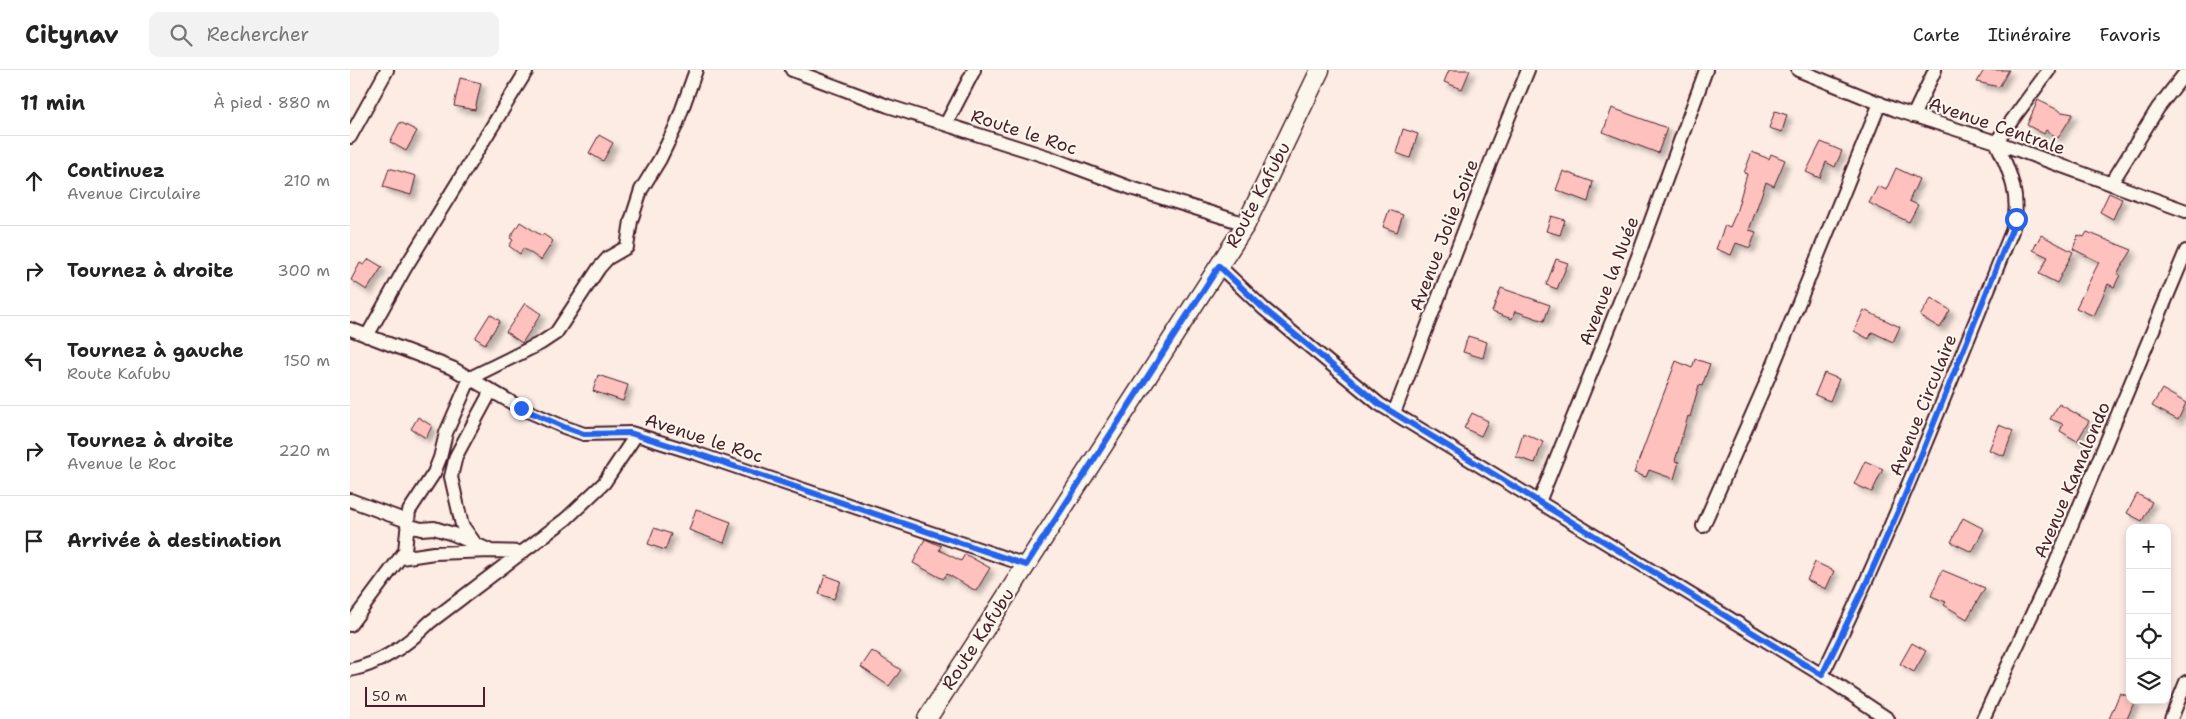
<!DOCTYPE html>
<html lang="fr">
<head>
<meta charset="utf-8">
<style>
	body { margin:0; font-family:"Shantell Sans",sans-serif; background:#f2f2f2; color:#222 }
	.controls { position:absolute; right:15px; bottom:15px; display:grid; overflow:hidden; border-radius:10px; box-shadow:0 2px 8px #0003 }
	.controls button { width:45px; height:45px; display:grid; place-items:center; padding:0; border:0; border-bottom:1px solid #e0e0e0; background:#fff; color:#222; font:25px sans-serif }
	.scale { position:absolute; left:15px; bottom:12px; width:120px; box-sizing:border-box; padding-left:5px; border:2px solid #4a1f2b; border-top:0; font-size:14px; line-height:18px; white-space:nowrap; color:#4a1f2b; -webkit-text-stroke:4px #fbf7ec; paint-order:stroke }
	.stop { position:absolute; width:15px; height:15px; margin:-11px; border:4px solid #2563eb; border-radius:50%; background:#fff }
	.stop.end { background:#2563eb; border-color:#fff; box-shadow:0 1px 5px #0008 }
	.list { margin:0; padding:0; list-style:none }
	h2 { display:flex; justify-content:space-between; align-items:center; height:65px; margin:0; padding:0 20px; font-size:21px }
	h2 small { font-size:16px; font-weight:400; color:#767676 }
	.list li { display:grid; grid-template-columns:32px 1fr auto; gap:15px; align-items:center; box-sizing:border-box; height:90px; padding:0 20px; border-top:1px solid #e0e0e0 }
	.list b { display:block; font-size:19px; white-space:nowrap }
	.list p { margin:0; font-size:16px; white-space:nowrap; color:#767676 }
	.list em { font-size:16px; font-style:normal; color:#767676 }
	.icon { flex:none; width:28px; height:28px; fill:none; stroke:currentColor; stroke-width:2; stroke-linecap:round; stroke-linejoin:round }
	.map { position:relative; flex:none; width:1836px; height:649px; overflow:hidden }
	header { display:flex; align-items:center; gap:30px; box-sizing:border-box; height:70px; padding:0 25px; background:#fff; border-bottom:1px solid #e0e0e0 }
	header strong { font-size:24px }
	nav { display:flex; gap:28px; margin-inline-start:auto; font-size:18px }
	.search { width:350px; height:45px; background:#f2f2f2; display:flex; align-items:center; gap:12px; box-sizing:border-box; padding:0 18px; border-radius:10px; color:#767676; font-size:19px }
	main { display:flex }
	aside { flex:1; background:#fff }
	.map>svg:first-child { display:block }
	.building { fill:#fec1be; stroke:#4a1f2b; filter:url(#shadow) }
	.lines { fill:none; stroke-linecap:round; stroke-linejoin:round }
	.street-casing { stroke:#4a1f2b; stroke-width:16 }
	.secondary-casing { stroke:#4a1f2b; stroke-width:21 }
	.street { stroke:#fbf7ec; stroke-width:12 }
	.secondary { stroke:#fbf7ec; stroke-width:18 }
	.route { stroke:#2563eb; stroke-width:6 }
	.labels { text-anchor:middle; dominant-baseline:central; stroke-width:4; stroke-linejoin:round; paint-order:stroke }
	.street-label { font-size:18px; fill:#4a1f2b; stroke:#fbf7ec }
</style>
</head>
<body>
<header>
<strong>Citynav</strong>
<div class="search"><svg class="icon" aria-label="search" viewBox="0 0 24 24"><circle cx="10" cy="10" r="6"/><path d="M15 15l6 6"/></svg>Rechercher</div>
<nav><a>Carte</a><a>Itinéraire</a><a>Favoris</a></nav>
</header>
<main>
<aside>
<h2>11 min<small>À pied · 880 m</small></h2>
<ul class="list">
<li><svg class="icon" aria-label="ahead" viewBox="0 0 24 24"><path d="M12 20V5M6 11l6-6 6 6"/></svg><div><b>Continuez</b><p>Avenue Circulaire</p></div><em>210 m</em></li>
<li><svg class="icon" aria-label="right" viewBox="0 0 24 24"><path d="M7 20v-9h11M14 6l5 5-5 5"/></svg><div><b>Tournez à droite</b></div><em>300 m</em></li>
<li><svg class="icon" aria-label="left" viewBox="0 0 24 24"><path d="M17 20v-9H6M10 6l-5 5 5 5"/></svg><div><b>Tournez à gauche</b><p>Route Kafubu</p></div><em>150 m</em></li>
<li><svg class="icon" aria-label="right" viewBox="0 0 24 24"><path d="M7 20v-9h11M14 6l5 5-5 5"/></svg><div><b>Tournez à droite</b><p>Avenue le Roc</p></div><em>220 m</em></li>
<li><svg class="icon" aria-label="arrive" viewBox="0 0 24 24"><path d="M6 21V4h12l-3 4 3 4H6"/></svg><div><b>Arrivée à destination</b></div></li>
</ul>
</aside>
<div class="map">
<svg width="1836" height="649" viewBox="0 0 1836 649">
	<defs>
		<filter id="shadow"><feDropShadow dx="4.5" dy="4.5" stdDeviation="2.5" flood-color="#0004"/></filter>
	</defs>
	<rect width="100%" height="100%" fill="#fcece3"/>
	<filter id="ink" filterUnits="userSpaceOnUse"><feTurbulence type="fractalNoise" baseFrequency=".02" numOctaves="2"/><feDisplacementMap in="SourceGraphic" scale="10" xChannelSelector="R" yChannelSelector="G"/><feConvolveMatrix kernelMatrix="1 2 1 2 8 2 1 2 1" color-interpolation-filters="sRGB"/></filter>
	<g filter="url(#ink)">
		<!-- building -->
		<path class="building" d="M1099,0h21l-8,19 -18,-7z
			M1634,0h25l-10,17 -22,-5z
			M110,8l21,5 -6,27 -21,-4z
			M1688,30l24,12 11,2 -15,24 -12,-8 -2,4 -17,-9z
			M1262,38l55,20 -9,25 -55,-21z
			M1425,41l12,4 -5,17 -13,-4z
			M50,52l17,9 -11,20 -16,-9z
			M1053,59l15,5 -8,24 -14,-5z
			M249,65l14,8 -10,18 -14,-8z
			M1471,72l21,9 -7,16 -9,-5 -6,16 -14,-6z
			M1402,82l17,7 2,-5 14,6 -11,26 -8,-4 -17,48 7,2 -6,16 -14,-5 -5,12 -15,-6 9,-24 5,2 6,-14 11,-39 -3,-1z
			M39,98l27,8 -5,19 -28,-8z
			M1546,98l23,11 -10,22 9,4 -9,17 -40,-19 9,-17 8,4z
			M1213,101l30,11 -5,20 -32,-12z
			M1759,123l13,6 -9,20 -13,-7z
			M1039,140l14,5 -6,17 -14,-5z
			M1201,146l14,4 -5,15 -14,-4z
			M170,152l22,14 1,-2 10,7 -12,19 -18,-12 -3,6 -11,-8 4,-6 -3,-2z
			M1737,162l45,18 -15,24 3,1 -6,12 -6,-3 -14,32 -18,-8 23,-46 -26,-13 5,-14 6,2z
			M1691,165l32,17 -16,31 -18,-9 9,-17 -15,-7z
			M19,189l13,8 -15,23 -16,-10 9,-17 4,2z
			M1206,189l12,4 -11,26 -11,-4z
			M1151,218l49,17 -6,16 -29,-10 -3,8 -20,-7z
			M1581,228l19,12 -10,18 -20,-12z
			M175,233l16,11 -19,29 -16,-11z
			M1514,240l36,17 -7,15 -21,-10 -3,7 -15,-8z
			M140,244l10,7 -15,23 -10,-6z
			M1118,266l19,6 -4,16 -20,-6z
			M1345,289l15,5 -8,22 -3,-1 -9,32 -2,-1 -13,45 4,1 -5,17 -25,-9 -3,7 -12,-4 42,-112 16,7z
			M1474,303l15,6 -9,22 -15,-6z
			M248,305l30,10 -5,16 -30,-10z
			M1812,319l24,14 -8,17 -26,-14z
			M1709,334l30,17 -12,20 -17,-10 3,-7 -13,-5z
			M1122,343l16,8 -7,15 -17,-8z
			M68,347l14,9 -6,12 -15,-9z
			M1649,355l14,6 -9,25 -15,-6z
			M1173,363l20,9 -8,21 -19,-6z
			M1515,391l18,8 -11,23 -18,-8z
			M1787,424l15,8 -10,19 -15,-8z
			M346,439l35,13 -7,21 -35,-13z
			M1613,448l21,11 -12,23 -21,-10z
			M304,458l17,6 -6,16 -17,-6z
			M575,469l16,7 -2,4 22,11 4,-7 25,14 -14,23 -29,-17 -4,5 -30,-16z
			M1465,492l19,9 -8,18 -19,-9z
			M1592,500l43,18 -18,31 -23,-14 2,-3 -15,-6z
			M475,505l16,6 -7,18 -15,-5z
			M1562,573l14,8 -12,21 -14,-8z
			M522,581l29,19 -12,16 -28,-19z
			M1770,623l10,4v3h5l-8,19h-18z"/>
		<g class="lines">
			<defs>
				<path id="street" d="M442,0l96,36 160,51 83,31 115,36
					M1448,0l98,40 100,32 190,69
					M1563,46l22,-46
					M596,54l28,-54
					M0,67l37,-67
					M1761,114l47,-76 28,-36
					M869,196l44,42 116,96 443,271 66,44
					M0,259l102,39 69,40 43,19 20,7 47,-1 67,21 328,111
					M17,266l38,-68 122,-198
					M1044,343l100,-260 34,-83
					M0,430l57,21
					M1189,432l98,-243 69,-189
					M57,455l14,4 13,-1 19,6 38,17 32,1
					M1353,456l66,-150 111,-273
					M124,472l-12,-17 -11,-48 5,-21 35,-65
					M51,488l33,-5 57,-2
					M0,555l55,-74 4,-40 25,-38 6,-15 6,-25 24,-55 71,-35 15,-10 43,-65 9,-10 19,-11 4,-26 10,-31 19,-31 16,-33 20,-56
					M0,600c31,-6 58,-26 80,-48l136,-103 38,-36 32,-48
					M1472,605c71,-145 129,-295 190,-444 10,-32 -2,-60 -16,-89l53,-72
					M1633,649l71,-152 132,-316
					M1821,649l15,-37"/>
				<path id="secondary" d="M577,649l319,-495 74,-154"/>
			</defs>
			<!-- street casing -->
			<use href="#street" class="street-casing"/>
			<!-- secondary casing -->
			<use href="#secondary" class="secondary-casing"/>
			<!-- street -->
			<use href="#street" class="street"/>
			<!-- secondary -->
			<use href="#secondary" class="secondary"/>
		</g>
	</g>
	<g class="lines" filter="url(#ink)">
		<!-- route -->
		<path class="route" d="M171,338l43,19 20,7 46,-1 68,21 328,111 193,-299 44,42 116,96 443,271 42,-87 39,-88 113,-281"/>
	</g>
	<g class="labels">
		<!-- street labels -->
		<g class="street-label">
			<text transform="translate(1647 56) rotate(19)">Avenue Centrale</text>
			<text transform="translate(674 62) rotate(18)">Route le Roc</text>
			<text transform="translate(908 125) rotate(-62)">Route Kafubu</text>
			<text transform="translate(1094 165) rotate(-69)">Avenue Jolie Soire</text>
			<text transform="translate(1259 211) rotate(-69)">Avenue la Nuée</text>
			<text transform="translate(1573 335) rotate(-68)">Avenue Circulaire</text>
			<text transform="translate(354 368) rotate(18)">Avenue le Roc</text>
			<text transform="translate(1722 410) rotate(-67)">Avenue Kamalondo</text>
			<text transform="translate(628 569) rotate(-57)">Route Kafubu</text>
		</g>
	</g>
</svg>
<div class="controls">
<button>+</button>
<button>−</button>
<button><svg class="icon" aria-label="locate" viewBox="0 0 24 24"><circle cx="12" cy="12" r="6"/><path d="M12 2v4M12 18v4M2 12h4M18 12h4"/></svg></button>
<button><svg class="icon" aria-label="layers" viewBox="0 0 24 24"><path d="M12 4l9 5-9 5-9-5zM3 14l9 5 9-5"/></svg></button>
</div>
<div class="scale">50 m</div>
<div class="stop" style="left:1666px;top:149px"></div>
<div class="stop end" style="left:171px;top:338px"></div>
</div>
</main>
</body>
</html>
